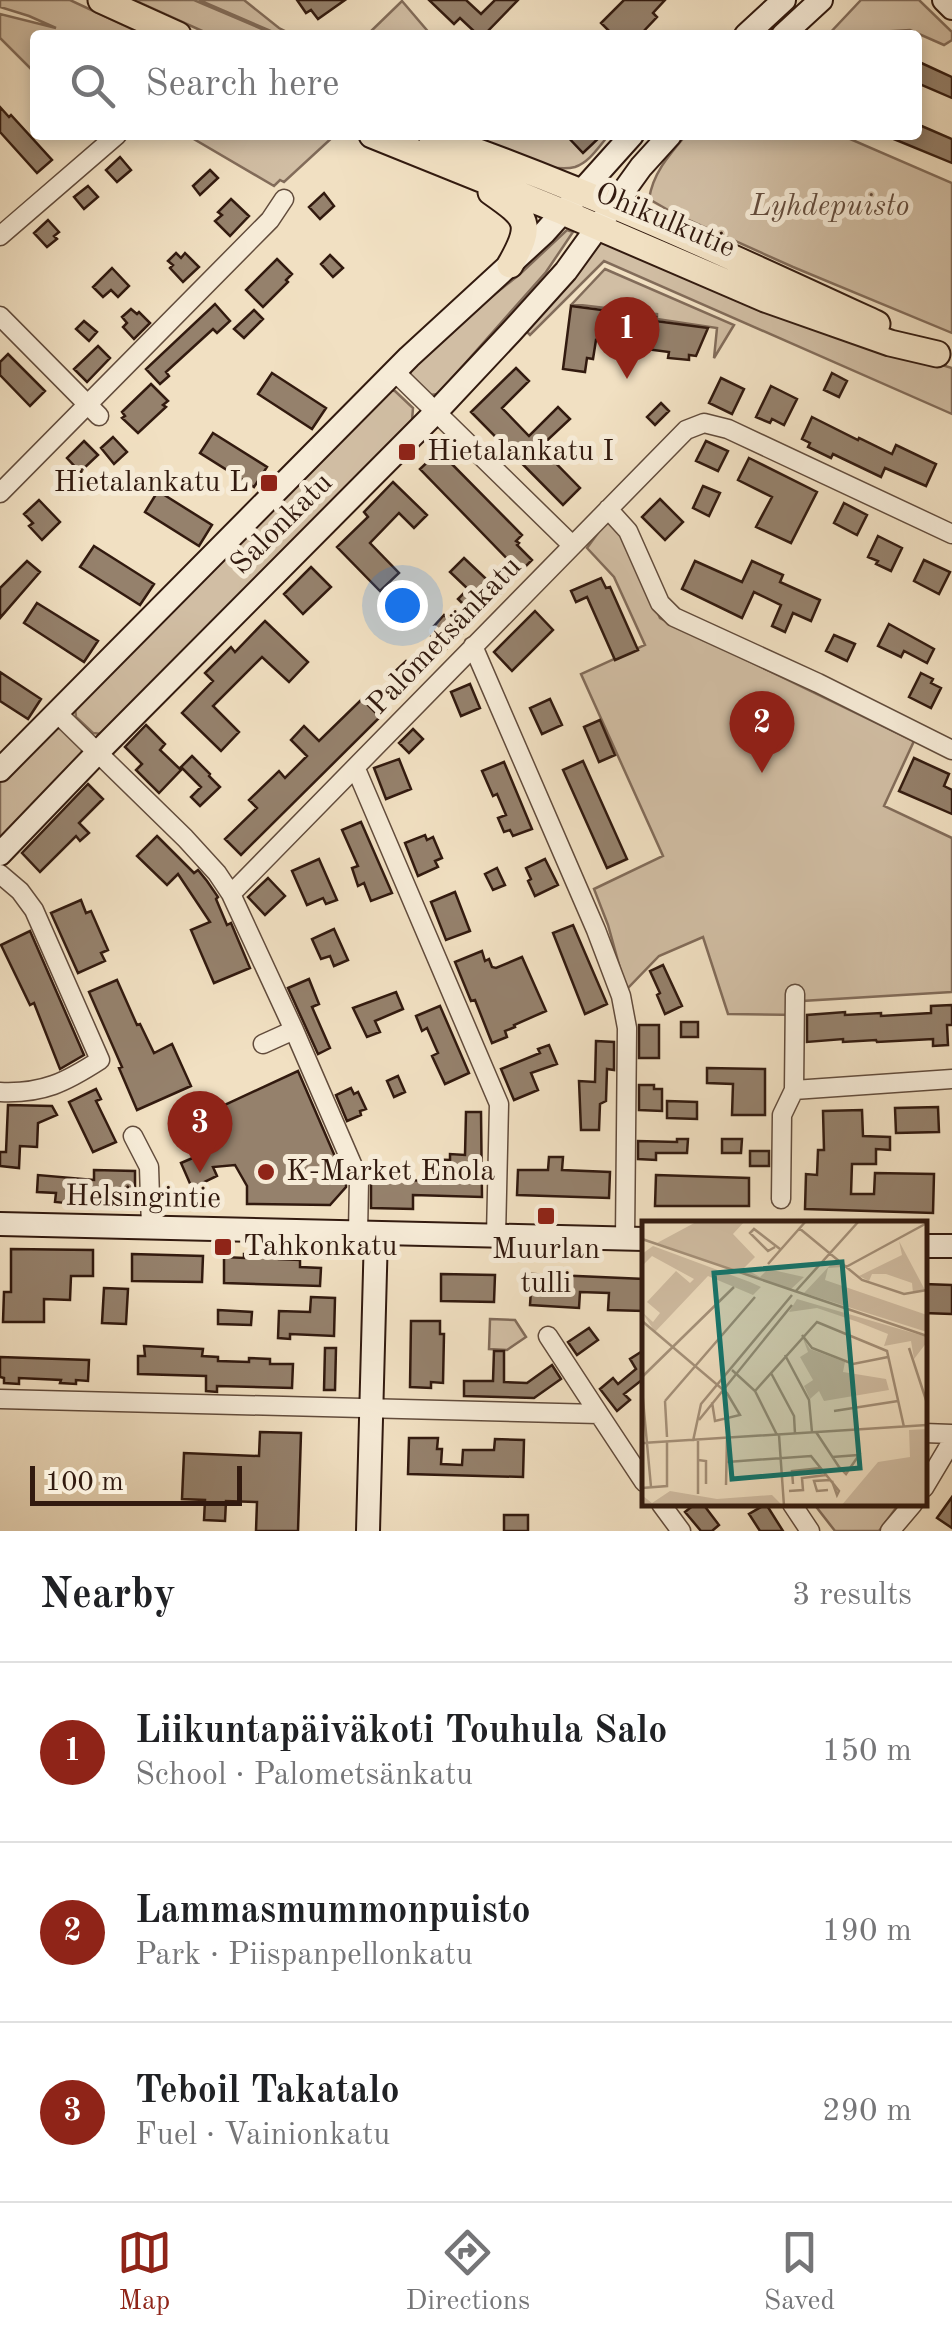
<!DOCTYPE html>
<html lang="en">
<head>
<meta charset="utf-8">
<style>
	body { margin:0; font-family:"Old Standard TT",serif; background:#f6f6f6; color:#202124 }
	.scale { position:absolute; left:30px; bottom:25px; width:212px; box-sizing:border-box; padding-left:10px; border:5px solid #321a0f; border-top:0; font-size:28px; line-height:35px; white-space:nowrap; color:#321a0f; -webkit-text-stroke:8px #f6ebd7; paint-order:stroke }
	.you { position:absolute; left:402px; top:605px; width:35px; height:35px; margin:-25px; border:8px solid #fff; border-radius:50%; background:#1a73e8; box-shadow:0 0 0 15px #1a73e833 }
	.badge { display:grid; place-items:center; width:65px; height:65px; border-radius:50%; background:#8f2418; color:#fff; font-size:32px; font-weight:700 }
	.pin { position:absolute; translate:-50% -82px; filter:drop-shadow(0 2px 5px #0008) }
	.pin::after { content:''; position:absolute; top:52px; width:35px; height:30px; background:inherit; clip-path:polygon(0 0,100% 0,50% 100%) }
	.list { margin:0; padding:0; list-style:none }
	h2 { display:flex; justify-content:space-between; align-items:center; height:130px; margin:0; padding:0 40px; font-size:42px }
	h2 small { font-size:32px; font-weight:400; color:#757577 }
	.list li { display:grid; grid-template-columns:65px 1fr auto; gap:30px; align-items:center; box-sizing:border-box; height:180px; padding:0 40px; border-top:2px solid #e0e0e0 }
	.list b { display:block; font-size:38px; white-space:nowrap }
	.list p { margin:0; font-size:32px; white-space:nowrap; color:#757577 }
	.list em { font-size:32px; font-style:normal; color:#757577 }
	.icon { flex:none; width:55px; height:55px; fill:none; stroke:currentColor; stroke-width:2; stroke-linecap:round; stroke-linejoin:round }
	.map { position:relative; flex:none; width:952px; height:1531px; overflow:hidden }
	.search { position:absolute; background:#fff; box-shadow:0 5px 15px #0003; left:30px; right:30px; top:30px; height:110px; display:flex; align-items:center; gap:25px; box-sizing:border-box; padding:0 35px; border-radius:10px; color:#757577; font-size:38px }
	.sheet { height:670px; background:#fff }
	nav { display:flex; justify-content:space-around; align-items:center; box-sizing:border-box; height:140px; border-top:2px solid #e0e0e0; background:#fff; font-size:28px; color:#757577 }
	nav a { display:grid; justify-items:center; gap:5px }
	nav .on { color:#8f2418 }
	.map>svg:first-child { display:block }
	.green { fill:#d1bea4; stroke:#826c5a; stroke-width:2.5 }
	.building { fill:#95816c; stroke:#321a0f; stroke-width:2.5 }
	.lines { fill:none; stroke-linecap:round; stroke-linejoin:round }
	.street-casing { stroke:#624c3c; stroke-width:21 }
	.secondary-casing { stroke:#321a0f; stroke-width:26 }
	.primary-casing { stroke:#321a0f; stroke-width:29 }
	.street { stroke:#f6ebd7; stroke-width:18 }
	.secondary { stroke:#f6ebd7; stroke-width:22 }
	.primary { stroke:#f1e0c2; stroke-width:25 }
	.poi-dot { fill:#8f2418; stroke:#f6ebd7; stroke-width:4 }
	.labels { text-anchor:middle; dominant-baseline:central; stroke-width:10; stroke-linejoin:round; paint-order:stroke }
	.park-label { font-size:30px; font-style:italic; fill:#624b3c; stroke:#f6ebd7 }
	.street-label { font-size:30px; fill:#321a0f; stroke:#f6ebd7 }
	.poi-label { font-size:30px; fill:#321a0f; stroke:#f6ebd7; text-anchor:start }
	.inset-road { fill:none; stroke:#a5917a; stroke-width:2.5 }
	.view { fill:#0f766e; fill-opacity:0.15; stroke:#0f766e; stroke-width:5 }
	.inset-edge { fill:none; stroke:#321a0f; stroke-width:5 }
</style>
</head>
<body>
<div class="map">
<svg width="952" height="1531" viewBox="0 0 952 1531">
	<rect width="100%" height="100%" fill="#f1e0c2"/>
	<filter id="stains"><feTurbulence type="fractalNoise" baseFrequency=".002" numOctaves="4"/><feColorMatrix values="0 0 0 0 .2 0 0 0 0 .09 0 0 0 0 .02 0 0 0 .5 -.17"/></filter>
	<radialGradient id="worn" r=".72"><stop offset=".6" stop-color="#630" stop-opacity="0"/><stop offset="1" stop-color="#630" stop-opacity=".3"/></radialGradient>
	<!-- green -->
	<path class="green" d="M0,0h70l75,35h-110v38l-35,-35v-24l56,14 -27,-12 -29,-9z
		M134,0h60l82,35h-65z
		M199,0h45l35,28 14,7h-13z
		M861,0h58l33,32v8l-8,5 -34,-15 -82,5z
		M402,1l29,34h-64z
		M187,135h148l-51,47 -4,-2 -6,6z
		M455,135h154c-10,11 -19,27 -34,32 -28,8 -92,-22 -120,-32z
		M686,135h155l111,48v150l-159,-66 -118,-53 -26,-15c4,-26 20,-44 37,-64z
		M567,230l6,2 -27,40 -108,122 -8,1 -18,-16 -3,-11 20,-21 91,-73z
		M600,242l269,101 83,25v46l-348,-153 -74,74 -4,-4z
		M605,269l129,56 -20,33 3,-30 -60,-9v-5l-85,-10z
		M390,390l5,1 18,17 -1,13 -310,313 -9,-1 -17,-16 -1,-8z
		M608,519l17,13 35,86 254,123 -30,65 68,32v154l-150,9 -1,14 -73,-1 -25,-77 -44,19 -33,34 -18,-65 -14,-36 69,-33 -82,-182 64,-29 -31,-68 -27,-29z
		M58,728l5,2 19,18v5l-82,86v-58l51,-51z
		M490,1319l25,1 11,17 -19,13 -18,-1z
		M814,1504h85l-20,27h-44z"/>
	<!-- building -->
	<path class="building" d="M297,0h48l-27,19 -7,-9 -5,3z
		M429,0h37l15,14 14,-14h23l-34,35h-6l-18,-17 -6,6z
		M624,0h41l-12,13 4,4 -17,18h-27l-12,-12z
		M917,61l35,16v21l-35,-15z
		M0,107l9,10 2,-2 41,45 -15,13 -37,-41z
		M917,124l35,15v24l-68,-28h33z
		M566,135h36l-19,18z
		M120,157l11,13 -14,12 -11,-12z
		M210,170l8,8 -18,17 -7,-9z
		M88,186l10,11 -14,12 -10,-12z
		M324,193l10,13 -14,13 -11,-12z
		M231,199l18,17 -19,20 -15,-15 7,-6 -4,-3z
		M48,220l11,12 -5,4 3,3 -10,8 -13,-14z
		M176,253l5,5 4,-5 14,14 -16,15 -13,-14 3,-3 -5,-4z
		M330,255l13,13 -10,9 -12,-13z
		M277,259l15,15 -6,6 2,2 -25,25 -17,-17z
		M112,268l17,18 -11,11 -7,-7 -8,7 -10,-10z
		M215,304l15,17 -13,12 -4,-4 -47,43 3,4 -9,8 -14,-15z
		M571,306l85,11 -1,4 53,7 -12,28 -7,-1v5l-21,-2 1,-6 -23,-3 1,-3 -51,-6 -3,19 -6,-1 -2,14 -22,-3z
		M131,309l6,5 2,-2 11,11 -16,16 -11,-12 4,-4 -5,-6z
		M254,310l9,9 -19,19 -10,-9z
		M84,321l13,11 -8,9 -13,-12z
		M98,346l12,12 -23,24 -13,-13z
		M8,354l37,37 -15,15 -30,-31v-13z
		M516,368l13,13 -27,27 27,28 29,-29 12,12 -30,28 40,41 -17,17 -92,-93z
		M272,373l54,35 -14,21 -54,-35z
		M832,373l15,8 -8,16 -15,-7z
		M721,378l23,11 -12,25 -23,-11z
		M151,384l17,17 -5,4 3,2 -28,26 -16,-15 3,-2 -3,-4z
		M771,386l26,13 -13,26 -12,-6 -2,4 -14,-6z
		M661,403l8,8 -14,14 -8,-8z
		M812,417l46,23 1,-2 33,16 4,-9 40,19 -10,22 -41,-18 -4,9 -48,-23 -2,4 -23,-11 2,-4 -8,-4z
		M213,433l54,34 -13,20 -54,-34z
		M113,437l14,15 -13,12 -13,-16z
		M84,441l14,14 -18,17 -13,-14z
		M706,441l22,10 -10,20 -22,-10z
		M439,451l83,84 -6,6 3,2 -2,2 15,15 -12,12 -100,-103z
		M749,458l68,34 -26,51 -35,-16 16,-30 -34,-17z
		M393,482l34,33 -13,13 -15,-15 -29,30 29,30 -19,18 -43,-44 31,-30 -4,-5z
		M703,486l17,7 -11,23 -16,-8z
		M158,491l54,34 -13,21 -54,-34z
		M660,499l23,23 -18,18 -23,-23z
		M39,500l21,22 -18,18 -13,-14 4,-3 -9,-9z
		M844,503l23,12 -10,20 -23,-12z
		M878,536l24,12 -11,23 -15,-7 2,-3 -10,-4z
		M94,546l60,38 -14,21 -60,-38z
		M464,558l37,35 -24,25 -19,-19 10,-10 -18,-17z
		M924,560l26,12 -11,22 -25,-13z
		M27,561l13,11 -40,46v-30z
		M695,561l47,21 10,-21 31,14 -3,7 40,18 -9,21 -18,-8 -8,19 -13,-6 9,-21 -27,-13 -12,26 -60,-29z
		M311,567l20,20 -28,27 -19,-20z
		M601,578l5,10 4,-1 28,63 -23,10 -28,-63 -11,5 -5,-11z
		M37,603l61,38 -14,21 -60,-39z
		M535,611l18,19 -41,41 -18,-19z
		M444,615l18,19 -18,17 -13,-14 6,-9 -3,-2z
		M265,621l43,41 -19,20 -27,-25 -49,49 26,26 -18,19 -39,-38 31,-32 -8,-8 26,-26 4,5z
		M889,624l45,25 -7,14 -23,-12 -3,6 -23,-11z
		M834,635l21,9 -8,17 -21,-10z
		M406,661l14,15 -18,17 -14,-15z
		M0,672l41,27 -13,20 -28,-18z
		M921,673l12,6 -2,4 10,5 -10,20 -22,-11z
		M470,684l10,24 -19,8 -10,-24z
		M362,699l18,18 -139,138 -16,-16 32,-31 -8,-8 30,-29 6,7 22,-22 -16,-16 13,-14 15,15z
		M550,699l12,26 -20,9 -12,-26z
		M600,720l15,35 -16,7 -15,-35z
		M146,725l19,19 -5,6 21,20 -22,23 -23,-23 6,-6 -17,-17z
		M413,729l10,10 -14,14 -10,-10z
		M192,756l18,18 -1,2 11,11 -20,19 -9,-9 10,-10 -20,-20z
		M914,758l35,16 -5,12 8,4v24l-53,-23z
		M399,759l12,30 -25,10 -12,-31z
		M583,761l44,98 -20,9 -44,-98z
		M504,762l28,67 -19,7 -3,-6 -6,2 -6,-14 8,-3 -9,-21 -4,2 -11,-25z
		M88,784l15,15 -24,24 10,10 -9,8 -4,-5 -36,36 -18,-19z
		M361,822l31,71 -21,8 -7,-18 -6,3 -6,-18 6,-2 -16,-36z
		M425,835l2,5 6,-3 9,21 -7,3 3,6 -20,9 -13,-33z
		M157,836l37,37 4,-3 9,11 11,16 -2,2 11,26 4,-2 19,45 -36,15 -23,-53 19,-8 -32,-48 -11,11 -30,-29z
		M319,859l18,41 -11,4 -3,-6 -16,7 -15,-34z
		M545,859l13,26 -23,11 -7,-15 3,-2 -5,-11z
		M497,868l8,17 -12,5 -8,-16z
		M268,878l17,18 -20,19 -17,-18z
		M455,892l15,39 -24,9 -15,-38z
		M81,900l5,13 5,-2 17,39 -7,3 4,8 -27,12 -27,-60z
		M573,925l34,79 -22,10 -32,-81z
		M334,929l14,31 -14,6 -4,-10 -9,3 -9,-20z
		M30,931l54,124 -24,14 -26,-66 -4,2 -29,-60z
		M482,951l3,10 4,-2 3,8 4,1 26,-11 24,54 -32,14 1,2 -10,4 2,6 -15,6 -17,-43 -4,1 -16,-39z
		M663,965l19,41 -17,8 -8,-19 3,-2 -10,-22z
		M309,979l10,25 -7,3 18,41 -12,6 -30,-66z
		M117,980l20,45 3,-1 14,29 18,-9 19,42 -54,24 -18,-42 3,-1 -33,-75z
		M396,992l7,17 -28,12 5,11 -13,5 -14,-29z
		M952,1005v20h-5l1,20 -15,1v-7l-56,3 -1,-2 -33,2v-3l-36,3v-27l38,-3v3l36,-2v3l50,-3v-7z
		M440,1006l29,67 -24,11 -13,-28 6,-3 -11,-25 -5,3 -6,-15z
		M681,1022h17v15h-17z
		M639,1025h20v33h-20z
		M596,1041l18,1v28l-7,-1 -1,32 -6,3 -1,26h-18l-2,-49 16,1z
		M549,1045l8,19 -26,9 7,17 -24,10 -13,-31 39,-16 -2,-4z
		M707,1068l58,1v46h-33l1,-31 -26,-1z
		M298,1071l48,111v5l-16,18 -83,-1v-18l-12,-21 -22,2 4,9 -25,12 -11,-25 14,-6 -7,-15 10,-4 -8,-17z
		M398,1076l7,16 -11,5 -7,-16z
		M639,1085h15v4h8v22l-23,-1z
		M351,1088l3,6 4,-2 8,17 -6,2 1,4 -14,6 -11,-26z
		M96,1089l5,10 -5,2 20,41 -23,10 -24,-50z
		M667,1101l30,1v17l-30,-1z
		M8,1105l44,1 5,9 -19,8 -1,24 -17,-1 -1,22 -19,-2v-14h6z
		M938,1107l1,25 -43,1 -1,-25z
		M862,1110l1,26 27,1v13l-14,-1v15h-24l-1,30h23l1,-21 59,1 -1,39 -128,-4 1,-35 11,1 1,-25h6l-1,-39z
		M466,1112h15l1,85 -69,-2v14l-42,-1v-26l15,1v-4l40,2v-22l24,1v-6l15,1z
		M677,1139h11l-1,14h-31v7l-18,-1v-18l39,1z
		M722,1139h20l-1,14h-19z
		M750,1151h19v15h-19z
		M549,1157h14l-1,13 48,2 -1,26 -92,-3 1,-25h30z
		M94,1170l41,1v31l-59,-2v4l-21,-2 1,-9 -19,-1 1,-17 56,5z
		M656,1175l93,3v28h-94z
		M11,1249l82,1v26h-22l-1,24 -26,-1v23h-41l1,-30h7z
		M132,1254l71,2 -1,26 -70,-1z
		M244,1254l35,1v4l21,1v7l21,1 -1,18 -96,-3v-26l20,1z
		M441,1274l54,1 -1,27 -53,-1z
		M532,1274l112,5v32l-36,-1 1,-17 -29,-1 -1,16 -49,-3z
		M924,1284l28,1v29l-28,-1z
		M104,1288l24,1 -2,35 -24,-1z
		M311,1297l24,1 -1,38 -44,-2v5l-12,-1 1,-27 31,1z
		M218,1310l34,2 -1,13 -33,-1z
		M411,1321h29v13h4l-1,49 -12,-1v6l-21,-1z
		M589,1328l9,12 -21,15 -9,-13z
		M144,1346l59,3 -1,7 16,1v4l31,1v-4l21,1v5h23l-1,24 -75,-2v6l-11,-1v-15l-68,-2v-18h7z
		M325,1348h11l-1,42h-11z
		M644,1350v32l-1,-3 -19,15 6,6 -13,11 -17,-22 13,-11 5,6 18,-15 -6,-10z
		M494,1351h10v31l23,1 25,-18 9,14 -27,19 -70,-2v-15h29z
		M0,1357l89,3 -1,21 -12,-1v4l-16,-1 1,-3 -42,-2v6l-15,-1v-5l-4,-1z
		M260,1432l41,1 -3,98h-42l1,-29 -31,-1 -1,20 -21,-1 1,-20 -23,-1 2,-46 75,3z
		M409,1438h29l-1,11h5l-1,15 21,1 1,-15h31l1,-11 29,1 -1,37 -115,-3z
		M952,1497v31l-15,-10z
		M695,1504h8l16,21 -7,6h-11l-16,-19z
		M766,1504l17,27h-23l-11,-17z
		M504,1515h24v16h-24z"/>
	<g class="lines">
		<defs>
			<path id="street" d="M0,236l117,-101
				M0,316l99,100
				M395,372l177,173
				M0,493l270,-273 14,-21
				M608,509l20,22 32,72 14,14 144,66 134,67
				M473,646l123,284 25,66 6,32 -2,211
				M57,713l128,125 32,35 14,21 63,136 65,150 -1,53
				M356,769l143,335 -3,132
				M0,874l20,17 14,19 66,150c-34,22 -57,34 -100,32
				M231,894l455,-464 18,-7 24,6 224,105
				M263,1044l31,-14
				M794,1090l158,-11
				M133,1136l16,31 2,60
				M781,1199l1,-84 12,-25 1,-96
				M548,1336l51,78
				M0,1399l599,15 45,68
				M924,1433l28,1
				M924,1488l28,-47
				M661,1504l20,27
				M792,1504l18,27
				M890,1531l23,-27"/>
			<path id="secondary" d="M944,0l8,8
				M746,35l38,-35
				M783,35l38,-35
				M0,770l409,-413 135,-124 88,-98
				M0,854l99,-103 337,-339 75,-80 55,-61 75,-104 29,-32
				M0,1224l644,15
				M924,1246h28
				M368,1531l8,-297"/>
			<path id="primary" d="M101,0l77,35
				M372,135l191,77 202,87 125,44 47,11
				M431,135c153,53 299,121 446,189
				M491,192c37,26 43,31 19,73"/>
		</defs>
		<!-- street casing -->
		<use href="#street" class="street-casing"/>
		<!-- secondary casing -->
		<use href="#secondary" class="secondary-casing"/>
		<!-- primary casing -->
		<use href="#primary" class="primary-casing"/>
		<!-- street -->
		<use href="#street" class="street"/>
		<!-- secondary -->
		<use href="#secondary" class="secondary"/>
		<!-- primary -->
		<use href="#primary" class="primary"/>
	</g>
	<!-- markers -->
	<g class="poi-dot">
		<rect x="397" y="442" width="20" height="20" rx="5"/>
		<rect x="259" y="473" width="20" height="20" rx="5"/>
		<circle cx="266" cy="1172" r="10"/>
		<rect x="536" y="1206" width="20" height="20" rx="5"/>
		<rect x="213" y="1237" width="20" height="20" rx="5"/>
	</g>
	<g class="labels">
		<!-- park labels -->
		<g class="park-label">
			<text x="830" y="207">Lyhdepuisto</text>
		</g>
		<!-- street labels -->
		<g class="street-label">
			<text transform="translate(665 221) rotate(23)">Ohikulkutie</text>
			<text transform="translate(282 524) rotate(-45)">Salonkatu</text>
			<text transform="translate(445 636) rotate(-46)">Palometsänkatu</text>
			<text transform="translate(143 1198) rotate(1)">Helsingintie</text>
		</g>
		<!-- poi labels -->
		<g class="poi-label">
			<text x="427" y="452">Hietalankatu I</text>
			<text x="249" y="483" text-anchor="end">Hietalankatu L</text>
			<text x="286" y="1172">K-Market Enola</text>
			<text x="243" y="1247">Tahkonkatu</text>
			<text x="546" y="1250" text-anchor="middle">Muurlan<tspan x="546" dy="34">tulli</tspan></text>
		</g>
	</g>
	<!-- overview -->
	<g transform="translate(642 1221)">
		<rect width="285" height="285" fill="#f1e0c2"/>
		<path d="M56,0h47l-12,13 22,23 -11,11 16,9 8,-8 36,8 -14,13 -133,-47zM257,20l26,49 -12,3 -1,-10 -26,-9h-14l-3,7 -10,-5 43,-21zM11,25l97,36 11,5 -8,8 -45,-19 -53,56 -13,-20 11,10 7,-9 -13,-11 29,-31 14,12 4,-4 -42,-23 -10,10v-12zM192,40l9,6 -15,1 -3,12 102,35v17l-123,-39zM155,78l130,38v5l-13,17 -3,-18 -27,5 4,-12 -30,-12 -41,-14 -28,4zM160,115l8,13 35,13 -2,10 43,7 3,11 -65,11 -5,-10 -9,8 -6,-13 9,-6 -13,-23 8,-5zM285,208v77h-86l37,-44 32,-5 -1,-27zM28,270l47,8 55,-4 11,11h-141l1,-10 9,7z" fill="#d1bea4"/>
		<path class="inset-road" d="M157,7l63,52 42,14 23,-4M0,18l285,97M133,26l-7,4 -18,-18 4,-4 26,20M126,43l38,-43M204,46l81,-44M153,71l64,-71M0,100l85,72 13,22 -25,6 -3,-19M160,114l10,13 41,16 35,-7M267,127l18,55M143,134l24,45 3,32M90,149l23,21 22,44M129,152l23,43 1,18M0,156l92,-90M0,168l9,98M113,170l62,-69 70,29 17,76M23,180l90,-104M23,180l2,36M192,190l64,-10M57,199l93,-115M174,211l23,35 7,7 13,-19 -27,2M137,214l5,71M51,220l8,-37 91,-109M56,220v53M0,222l285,-18M56,239l8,1v23M85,241l84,-6 28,35 -2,4 -5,-14M151,263l-1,-13 29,-3M84,264l1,-47M0,267l25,-2v-45M186,269l-11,1 -3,-10 16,-1M147,270l14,-1 -1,-12 24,-3"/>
		<path class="view" d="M200,41l18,206 -128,11 -18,-206z"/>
		<rect width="285" height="285" class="inset-edge"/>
	</g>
	<rect width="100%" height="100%" filter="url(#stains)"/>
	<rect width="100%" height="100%" fill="url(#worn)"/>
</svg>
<div class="scale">100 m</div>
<div class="you"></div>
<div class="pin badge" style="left:627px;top:379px">1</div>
<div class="pin badge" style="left:762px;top:773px">2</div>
<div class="pin badge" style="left:200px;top:1173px">3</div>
<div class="search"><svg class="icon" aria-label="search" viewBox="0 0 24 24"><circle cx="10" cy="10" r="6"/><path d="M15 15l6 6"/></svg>Search here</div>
</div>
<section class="sheet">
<h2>Nearby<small>3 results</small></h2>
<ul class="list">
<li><span class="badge">1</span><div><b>Liikuntapäiväkoti Touhula Salo</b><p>School · Palometsänkatu</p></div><em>150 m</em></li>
<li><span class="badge">2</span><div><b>Lammasmummonpuisto</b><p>Park · Piispanpellonkatu</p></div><em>190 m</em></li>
<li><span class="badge">3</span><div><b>Teboil Takatalo</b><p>Fuel · Vainionkatu</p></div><em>290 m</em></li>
</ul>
</section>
<nav>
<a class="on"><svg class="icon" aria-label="map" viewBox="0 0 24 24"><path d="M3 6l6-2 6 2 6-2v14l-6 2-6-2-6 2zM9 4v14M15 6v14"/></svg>Map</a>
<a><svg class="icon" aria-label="directions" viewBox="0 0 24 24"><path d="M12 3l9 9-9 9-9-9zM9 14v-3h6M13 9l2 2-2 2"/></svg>Directions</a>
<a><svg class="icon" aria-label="saved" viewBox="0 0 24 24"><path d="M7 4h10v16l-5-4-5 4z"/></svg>Saved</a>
</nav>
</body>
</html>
